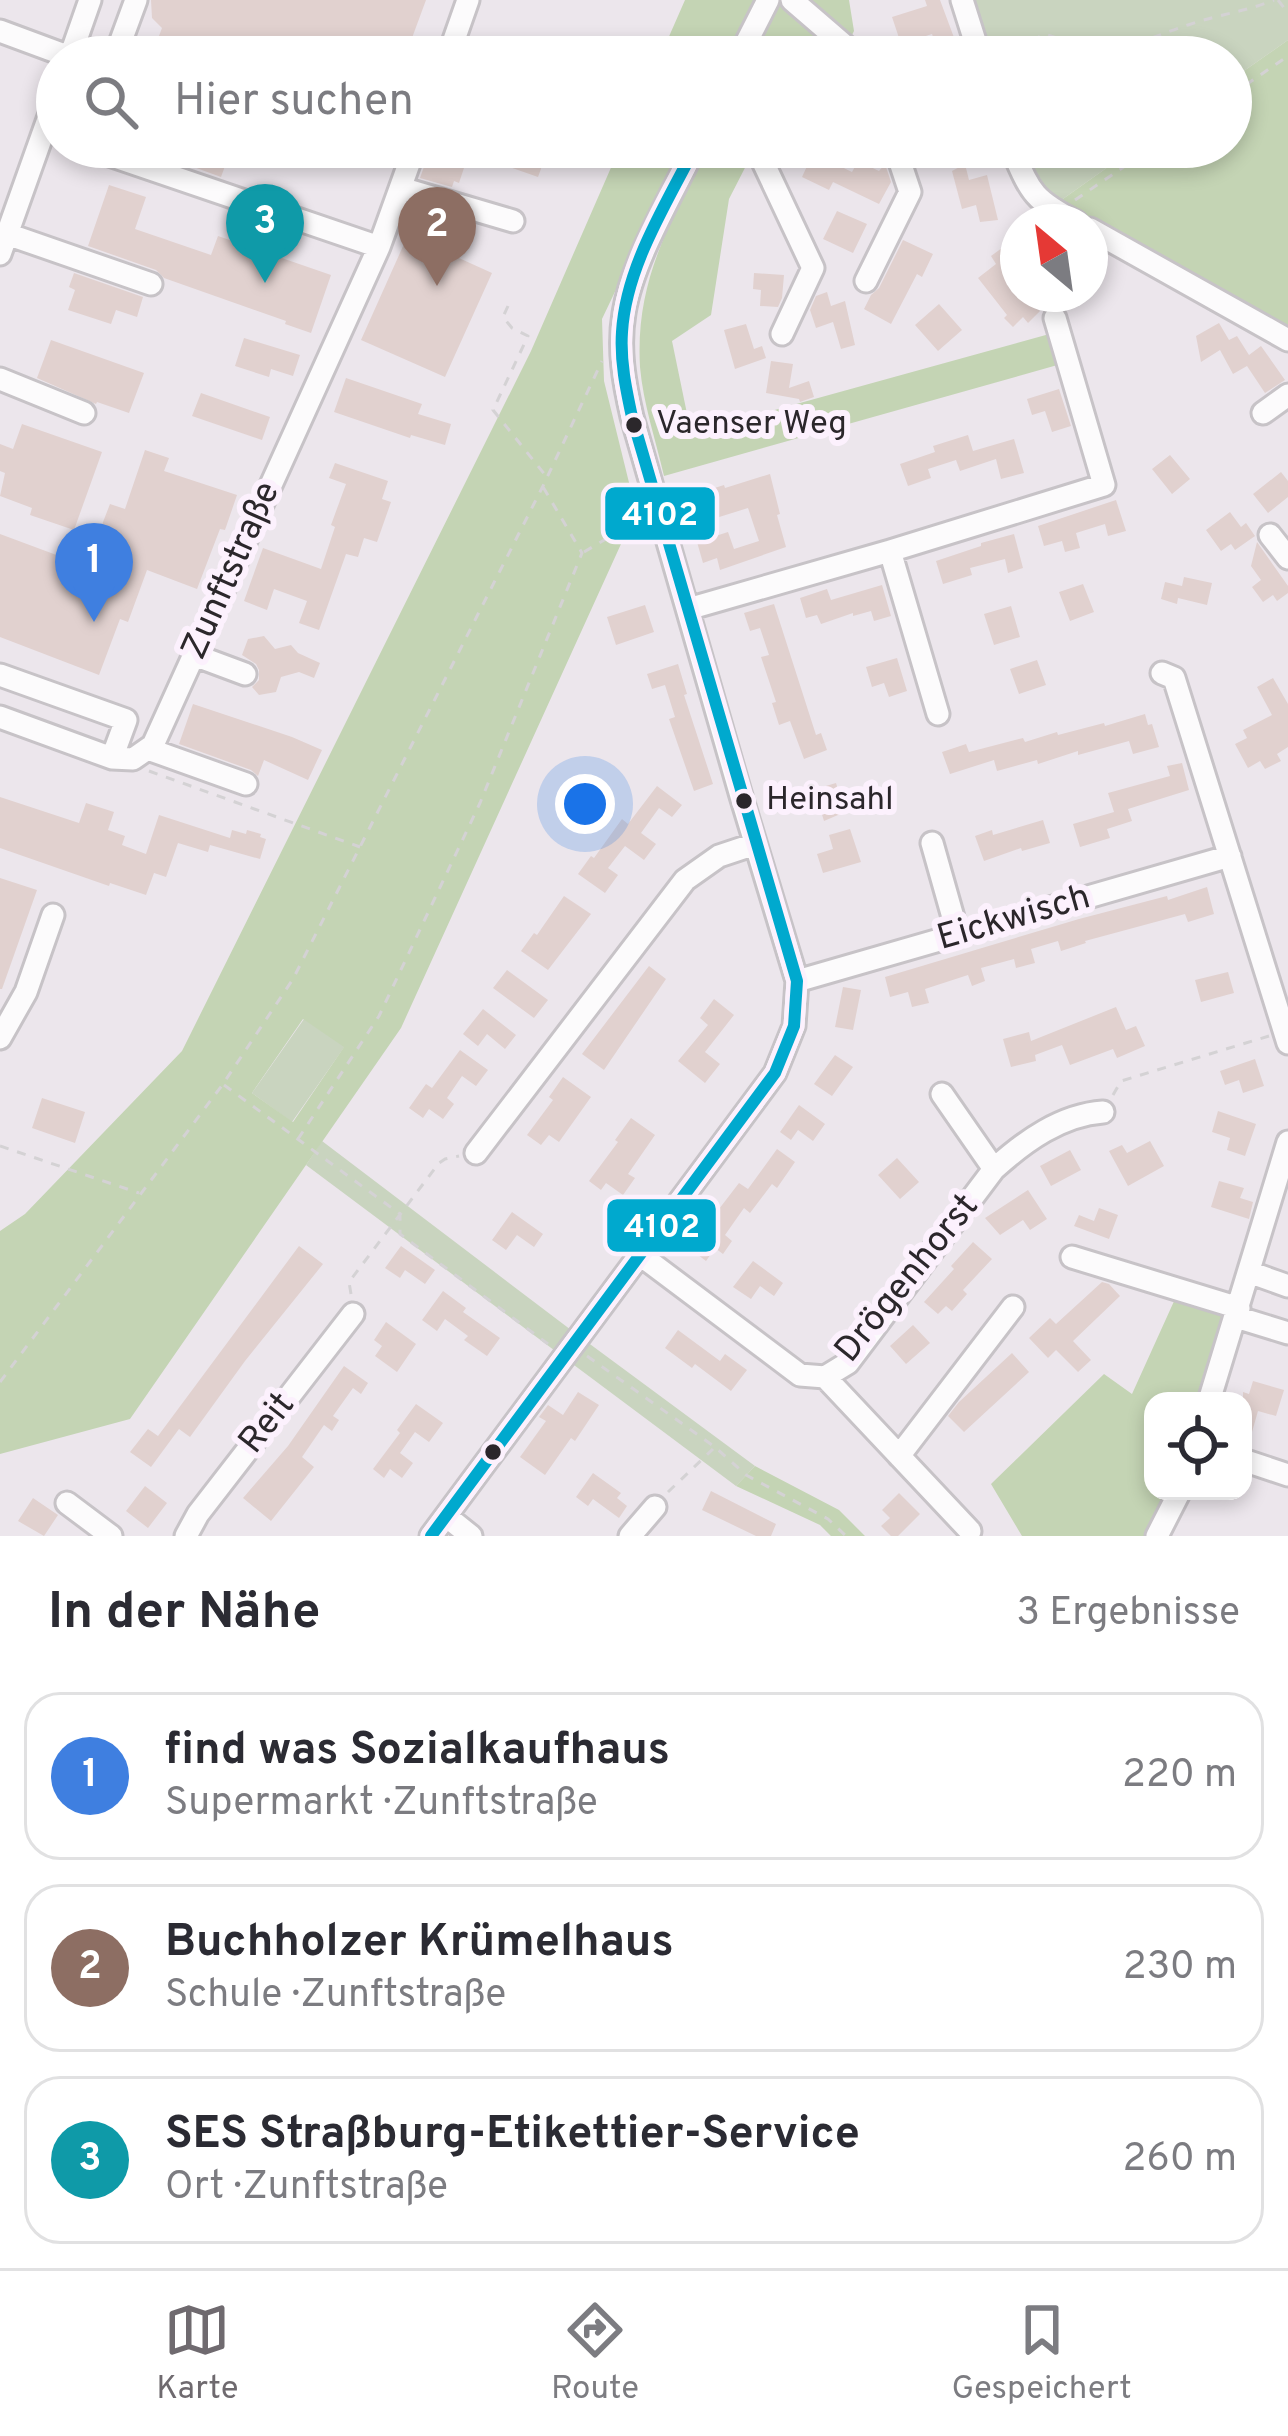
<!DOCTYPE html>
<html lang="de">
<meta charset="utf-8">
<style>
body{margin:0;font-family:Overpass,sans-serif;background:#f2f2f3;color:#2b2b33}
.controls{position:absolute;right:36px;bottom:36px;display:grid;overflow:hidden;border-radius:24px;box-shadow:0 6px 18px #0003}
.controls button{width:108px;height:108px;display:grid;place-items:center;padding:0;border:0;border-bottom:3px solid #e1e1e2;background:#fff;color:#2b2b33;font:60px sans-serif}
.compass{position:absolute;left:1000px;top:204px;width:108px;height:108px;border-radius:50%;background:#fff;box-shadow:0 6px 18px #0003;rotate:331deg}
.you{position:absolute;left:585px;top:804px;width:42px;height:42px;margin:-30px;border:9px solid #fff;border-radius:50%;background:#1a73e8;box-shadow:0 0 0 18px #1a73e833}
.badge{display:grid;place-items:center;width:78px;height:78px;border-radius:50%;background:#6f6a6f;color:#fff;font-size:39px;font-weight:700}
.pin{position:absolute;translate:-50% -99px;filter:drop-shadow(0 3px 6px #0008)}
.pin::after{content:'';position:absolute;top:63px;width:42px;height:36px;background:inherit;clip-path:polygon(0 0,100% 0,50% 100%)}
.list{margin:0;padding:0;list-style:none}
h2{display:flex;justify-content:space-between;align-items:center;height:156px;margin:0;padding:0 48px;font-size:51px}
h2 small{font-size:39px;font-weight:400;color:#7c7c81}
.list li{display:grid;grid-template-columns:78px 1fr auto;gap:36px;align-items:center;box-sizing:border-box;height:168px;margin:0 24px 24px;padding:0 24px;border:3px solid #e1e1e2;border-radius:36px}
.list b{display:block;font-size:45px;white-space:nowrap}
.list p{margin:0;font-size:39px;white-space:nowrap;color:#7c7c81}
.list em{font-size:39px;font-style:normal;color:#7c7c81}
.icon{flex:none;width:66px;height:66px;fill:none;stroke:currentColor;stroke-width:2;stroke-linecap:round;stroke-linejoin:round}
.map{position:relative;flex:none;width:1288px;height:1536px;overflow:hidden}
.search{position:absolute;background:#fff;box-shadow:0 6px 18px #0003;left:36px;right:36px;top:36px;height:132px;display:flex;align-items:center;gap:30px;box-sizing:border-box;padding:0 42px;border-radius:66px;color:#7c7c81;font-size:45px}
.sheet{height:732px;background:#fff}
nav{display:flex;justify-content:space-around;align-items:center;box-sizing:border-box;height:168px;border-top:3px solid #e1e1e2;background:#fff;font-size:33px;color:#7c7c81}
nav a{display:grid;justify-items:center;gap:6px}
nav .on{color:#6f6a6f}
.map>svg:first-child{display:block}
.green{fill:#c9d4bf}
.forest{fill:#c4d4b4;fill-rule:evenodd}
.building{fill:#e1d1cf}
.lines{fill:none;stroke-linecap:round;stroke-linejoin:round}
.minor-casing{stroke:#c7c3c7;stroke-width:27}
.path{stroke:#d4d2d4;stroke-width:3;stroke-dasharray:9 9;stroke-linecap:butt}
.minor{stroke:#fcfbfc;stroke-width:21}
.bus-1-casing{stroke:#fcf1fd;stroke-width:21}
.bus-1{stroke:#00a9ce;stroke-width:12}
.bus-dot{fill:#2b272b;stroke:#fcf1fd;stroke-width:4.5}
.labels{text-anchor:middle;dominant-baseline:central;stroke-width:12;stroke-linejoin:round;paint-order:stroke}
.bus-label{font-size:33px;fill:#2b272b;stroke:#fcf1fd;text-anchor:start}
.street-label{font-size:36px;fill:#2b272b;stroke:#fcf1fd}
.line-badge{stroke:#fcf1fd;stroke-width:4.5}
.badge-label{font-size:33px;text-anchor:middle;font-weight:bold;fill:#fff}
</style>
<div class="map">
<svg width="1288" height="1536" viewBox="0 0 1288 1536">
<rect width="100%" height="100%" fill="#ece6ec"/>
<!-- green -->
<path class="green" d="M970,0h318v40l-57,40v-23h-242z
M1022,147h114l-76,54 -12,-9z
M304,1019l41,27 -53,76 -40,-29z
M322,1141l257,195 176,130 -19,20 -430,-321z"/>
<!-- forest -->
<path class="forest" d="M685,0h69l-27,57h-67z
M780,0h69l5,31 -13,26h-89z
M1288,40v288l-228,-127 76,-54h95v-67z
M620,147h64l-82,172 2,62 32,130 -235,517 -271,391 -130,35v-223l25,-17 157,-163 349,-700zM303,1019l41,28 -51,75 -41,-29z
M708,147h88l-11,21 -34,-12 -22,43 -18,116 -39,26 19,92 362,-100 8,31 -397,112c-8,-35 -21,-73 -24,-109 -5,-88 31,-145 68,-220z
M1180,1288l59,20 -30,93h-56v90h27l-23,45h-135l-31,-52 113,-110 28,20z
M755,1466l84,44 26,26h-34l-11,-11 -84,-39z"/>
<!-- building -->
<path class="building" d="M151,0h275l-21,57h-254l11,-29 -10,-10z
M925,0h15l19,51 -19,6 -8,-23 -31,10 -9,-27 35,-11z
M139,147h93l-11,30z
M431,147l24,8 2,-8h92l-11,30 -69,-24 -10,30 -5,-2 -2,6 -32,-9z
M813,153l39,19 6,-11 21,10 6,-7 6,18 -12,22 -46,-22 -4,8 -27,-13z
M965,164l4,16 18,-5 11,45 -18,2 -4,-17 -14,4 -10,-38z
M109,185l37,12 -11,32 76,26 7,-19 113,39 -20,58 -26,-9 1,-3 -122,-43 -8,-8 -68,-24z
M837,211l30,13 -14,29 -30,-14z
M408,235l84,38 -47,104 -84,-37z
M903,240l30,14 -11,23 -5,-3 -26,50 -27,-15 7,-14 8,-7z
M1006,245l12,15 -10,10 8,10 -4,3 6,6v5h5l17,17 -12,12 -5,-6 -10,10 -9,-9 3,-3 -29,-37 18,-14 -5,-8z
M74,273l69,24 -6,20 -21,-7 -5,14 -43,-14 7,-20 -6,-3z
M754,273l30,2 -2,23 -4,9 -18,-1 1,-16 -8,-1z
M827,292l4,14 14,-5 10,44 -14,4 -8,-27 -17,6 -6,-18 6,-14z
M939,304l23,26 -24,21 -23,-26z
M1219,323l10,17 8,-4 12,19 12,-9 24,34 -20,13 -18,-27 -14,8 -13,-24 -19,12 -5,-26z
M746,324l8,25 8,-3 4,12 -31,11 -11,-39z
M244,338l56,17 -7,21 -22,-7 -2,8 -34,-11z
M51,340l93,33 -15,40 -32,-11 -1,2 -59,-26z
M771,361l22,3 -4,24 20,-7 5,16 -14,5 -1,-3 -33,-6z
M346,378l76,26 -4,10 33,10 -6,21 -34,-10 -1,3 -76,-26z
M1059,389l12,37 -19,6 -7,-21 -13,4 -5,-16z
M201,393l69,24 -8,23 -70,-24z
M22,424l80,28 -28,78 -44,-15 2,-7 -32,-12 5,-23 -5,-2v-27l13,5z
M968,435l5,16 41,-12 10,34 -23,6 -5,-20 -36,12 -4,-11 -28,9 3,9 -23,8 -8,-22 35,-12 -2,-6z
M145,450l24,8 -5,13 73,24 -12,35 -5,-1 -23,60 -50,-19 -19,52 -8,-3 -21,56 -99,-38v-103l86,32 24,-62 15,5z
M1170,455l20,24 -18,15 -20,-25z
M335,463l53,18 -6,18 9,3 -14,40 -13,-4 -6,19 -12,-3 -27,76 -20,-7 8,-22 -33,-12 -7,21 -23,-9 19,-53 58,21 14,-42 -4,-2 15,-41 -17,-6z
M1281,472l7,9v16l-20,16 -15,-19z
M770,474l10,40 -3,1 9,32 -66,23 -3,-12 -14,5 -6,-21 31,-10 6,17 25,-8 -11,-33 -32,10 -4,-12 -8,3 -5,-16 25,-8 1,3z
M1116,500l10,31 -18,5 -3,-12 -29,9 4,15 -15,4 -3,-11 -18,5 -6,-20z
M1230,512l11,15 5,-4 9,13 -20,14 -4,-6 -10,7 -15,-21z
M1014,534l9,34 -15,5 -3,-14 -35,9 2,7 -29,9 -7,-23 45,-15v-3z
M1257,542l31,44v7l-11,8 -4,-6 -10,7 -11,-15 9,-7 -10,-14z
M1184,577l28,6 -5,22 -29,-7 -1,6 -16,-5 4,-17 17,4z
M1083,584l11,28 -24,9 -11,-29z
M882,585l9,31 -17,5 -3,-10 -18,5v-3l-32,11 -4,-9 -11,3 -6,-20 27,-9 4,11z
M774,604l42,131 5,-2 6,17 -23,9 -14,-38 -11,4 -7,-22 4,-1 -15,-45 8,-2 -9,-27 -10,3 -6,-18z
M645,605l9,27 -38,13 -9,-28z
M1011,606l9,31 -26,8 -10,-31z
M264,636l11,13 16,-4 7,8 22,10 -6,15 -15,-6 -18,5 -5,15 -17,3 -7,-8 7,-7v-10l-3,-6 -14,-9 6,-16z
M897,658l10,33 -18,6 -5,-14 -12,4 -6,-20z
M1037,660l9,25 -27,9 -9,-25z
M678,664l9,30 -3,1 29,89 -19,7 -25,-72 6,-2 -10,-32 -13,4 -5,-15z
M1273,678l15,26v43l-11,7 4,7 -16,8 -5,-8 -12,7 -13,-24 12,-6 -4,-8 29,-15 -15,-28z
M193,704l99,33 30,13 -14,30 -44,-20 -6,16 -7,-6 -72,-26z
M1145,714l3,11 4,-1 7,23 -26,7 -4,-13 -51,14v-4l-40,13 -1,-4 -40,11 -3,-11 -44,14 -8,-22 24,-8 3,8 54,-14 2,4 32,-10 1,3 46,-12 1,3z
M1182,763l7,27 -61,19 4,12 -25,8 3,9 -30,9 -7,-23 41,-12 -6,-19 62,-17 -3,-10z
M836,783l9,29 -21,9 -4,-13 -13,3 -5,-18z
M657,786l25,19 -10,12 -13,-9 -18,25 15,11 -12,16 -19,-14 -17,22 10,7 -13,18 -27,-19 13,-18 3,2 28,-39 6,5z
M0,797l79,26 7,-20 28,9 -6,18 17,6 -3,9 24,9 13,-39 71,23 2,-8 14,4 1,-4 14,4 -1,3 6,2 -6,20 -50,-14 -2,7 -30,-9 -12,34 -12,-4 -8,22 -36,-12 -1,3 -109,-38z
M1043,820l7,23 -28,8 -1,-3 -37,13 -9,-25 17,-6 1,5z
M850,829l11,33 -38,11 -6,-19 16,-5 -4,-14z
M0,878l37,12 -35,99h-2z
M1207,887l7,27 -26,8 -3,-8 -100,27 1,2 -25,8 -3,-10 -27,8 4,14 -19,5 -2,-9 -33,9 4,13 -13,5 -4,-11 -43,14 4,14 -17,4 -4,-15 -18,5 -5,-20 194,-58 88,-23 1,4z
M564,896l27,18 -43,56 -27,-19 13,-18 3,2z
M649,966l17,13 -62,91 -22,-16z
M507,970l41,30 -14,18 -41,-30z
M1228,972l6,21 -33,9 -6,-22z
M843,987l18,3 -8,40 -18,-3z
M714,999l20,16 -29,37 15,12 -15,19 -27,-22 30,-36 -8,-7z
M1116,1007l10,23 10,-4 9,20 -28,12 -4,-9 -43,16 -8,-20 -27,10 1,6 -25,6 -8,-28 26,-7 2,9z
M483,1009l33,26 -11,14 -18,-15 -9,12 -15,-12z
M460,1050l28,20 -12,16 -14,-10 -15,22 7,6 -11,15 -14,-10 -6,9 -14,-10 17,-24 6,4z
M835,1055l18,12 -21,29 -18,-12z
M1255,1059l9,27 -21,7 -4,-13 -14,5 -5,-14z
M563,1077l28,20 -32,45 -10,-7 -8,10 -14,-10 26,-35 -4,-3z
M42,1098l43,14 -10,31 -43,-15z
M799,1105l26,19 -12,17 -15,-11 -7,10 -11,-8z
M1218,1111l38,13 -11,32 -18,-6 3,-12 -18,-6z
M631,1118l24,17 -27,39 7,4 -12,17 -17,-12 -5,7 -12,-9 29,-39 -3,-2z
M1150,1141l14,25 -36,20 -19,-35 13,-6 5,8z
M777,1149l18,13 -18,26 -5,-4 -22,29 -6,-5 -19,27 7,6 -9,13 -8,-6 -9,13 -17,-13 50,-65 9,6z
M1070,1150l11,20 -30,16 -11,-20z
M897,1158l22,24 -19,17 -22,-24z
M1219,1181l25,7 -4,10 13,4 -4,17 -38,-12z
M1028,1190l19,29 -17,11 -7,-10 -23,15 -15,-17z
M1099,1208l19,7 -9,24 -35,-13 5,-11 15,6z
M512,1212l31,22 -9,13 -17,-12 -11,15 -14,-10z
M973,1242l19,17 -29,31 4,4 -15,17 -6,-5 -8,8 -14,-12 30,-33 -3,-3z
M299,1246l24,18 -78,97 -55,76 -11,-8 -28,38 -21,-15 18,-23 10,7z
M401,1246l34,24 -10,14 -20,-14 -5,8 -15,-10z
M753,1261l30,22 -9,13 -14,-10 -9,13 -18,-12z
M1102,1282l7,2 11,12 -47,45 18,19 -13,12 -22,-22 -8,8 -19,-20 21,-20 6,6z
M443,1291l23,17 -3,4 37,26 -13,18 -23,-16 4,-4 -23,-17 -8,12 -15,-11z
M386,1322l30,22 -19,28 -22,-16 7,-10 -8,-6z
M913,1325l17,18 -24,21 -16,-18z
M678,1330l42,31 5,-7 22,16 -16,21 -36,-27 -3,4 -27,-20z
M1012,1353l17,19 -65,60 -16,-16 11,-14z
M344,1366l24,17 -7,11 -8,-6 -20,28 6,4 -7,11 -8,-6 -22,32 12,10 -43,54 -28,-23 45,-52z
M1253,1381l31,9 -8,26 -18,-5 -10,35 -5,-1v-53l6,2z
M578,1392l21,13 -24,36 -4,-3 -26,37 -25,-18 26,-36 -7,-4 9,-12 15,10z
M416,1404l27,19 -14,19 -14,-10 -15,21 13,10 -11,15 -12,-9 -6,9 -11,-9 27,-36 -3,-3z
M593,1473l28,20 -4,5 10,8 -8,12 -26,-19 -5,7 -12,-9z
M145,1486l22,17 -19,25 -22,-17z
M711,1491l65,33 -5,12h-15l-54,-26z
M899,1493l21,21 -22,22h-7l-10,-10 9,-8 -8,-8z
M33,1498l25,17 -14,21 -26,-15z"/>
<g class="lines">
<!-- minor casing -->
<g class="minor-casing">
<path id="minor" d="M792,0l66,57
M962,0l18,57
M0,31l70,26
M70,57l20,-57
M115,57l21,-57
M448,57l20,-57
M739,57l29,-57
M756,147l57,121 -31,66
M1011,147c20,46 21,52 65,75
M401,188l112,33
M1090,229l198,111
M7,234l144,50
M379,247l36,-100
M0,254l57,-160
M866,281l44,-89 -15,-45
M0,379l84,34
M1263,413l25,-18
M1270,535l18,23
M890,551l48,163
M688,609l202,-58 214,-66 -49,-167
M194,655l51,19
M1162,673l12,5 114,365
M0,675l126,45 -14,38
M0,717l112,41 21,1 20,-14 226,-498 -293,-100
M148,749l98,35
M932,843l26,92
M797,981l433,-125
M0,1038l26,-46 27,-77
M942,1094l52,75
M476,1153l209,-273 34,-24 36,-12
M639,1254l161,121 25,2 23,-14 146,-194c31,-28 67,-54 109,-57
M1072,1257l167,51
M1249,1272l39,14
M1236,1317l52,16
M825,1377l145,154
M1209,1401l79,-259
M899,1456l114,-149
M1243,1460l45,15
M67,1503l44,33
M446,1516l25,20
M186,1536l12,-22 155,-200
M431,1536l344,-463 19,-47 3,-45 -56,-185 -109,-379c-8,-35 -14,-68 -8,-104 8,-52 48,-118 71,-166
M630,1536l25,-29
M1157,1536l23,-45"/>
</g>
<!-- path -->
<path class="path" d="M1278,0l10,13
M1000,56l25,-9 18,-13c22,5 41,17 65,15 28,-2 56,-17 83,-25 29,-10 54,-12 83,-24
M1231,95l57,-39
M1075,200l78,-53
M508,306l-5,11 9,11 16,8 -35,74 53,66
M584,552l59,-35
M149,771l211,76
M224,1085l176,129v20l148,110
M1113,1095l8,-14 148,-45
M298,1139l81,-123 101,-213 102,-250 -39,-66
M0,1146l139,47
M351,1294l-2,-12 90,-119 6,-4 14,-3
M587,1356l128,91 31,28 82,44 18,17
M0,1382l223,-298 70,-105 250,-493 59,-125
M668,1492l45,-43"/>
<!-- minor -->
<use href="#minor" class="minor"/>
<!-- bus-1 casing -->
<g class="bus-1-casing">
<path id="bus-1" d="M431,1536l344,-463 19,-47 3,-45 -165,-564c-6,-28 -12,-56 -10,-85 4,-66 44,-127 73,-185"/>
</g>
<!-- bus-1 -->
<use href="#bus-1" class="bus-1"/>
</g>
<!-- markers -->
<g class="bus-dot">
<circle cx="634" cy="425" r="10"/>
<circle cx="744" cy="801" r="10"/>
<circle cx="493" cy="1452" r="10"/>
</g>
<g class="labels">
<!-- bus labels -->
<g class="bus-label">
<text x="656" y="425">Vaenser Weg</text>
<text x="766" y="801">Heinsahl</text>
</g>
<!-- street labels -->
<g class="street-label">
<text transform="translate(232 571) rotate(-66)">Zunftstraße</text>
<text transform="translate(1014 919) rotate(-16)">Eickwisch</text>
<text transform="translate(908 1279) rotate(-51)">Drögenhorst</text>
<text transform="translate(268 1424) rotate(-52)">Reit</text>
</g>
</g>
<g class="line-badge">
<rect x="603" y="485" width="114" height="57" rx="12" fill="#00a9ce"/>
<rect x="605" y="1197" width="113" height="57" rx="12" fill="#00a9ce"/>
</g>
<g class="badge-label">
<text x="660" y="525">4102</text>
<text x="662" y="1237">4102</text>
</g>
</svg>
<div class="controls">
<button><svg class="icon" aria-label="locate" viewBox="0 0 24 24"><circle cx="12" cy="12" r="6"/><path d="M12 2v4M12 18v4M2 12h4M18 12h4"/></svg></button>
</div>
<svg class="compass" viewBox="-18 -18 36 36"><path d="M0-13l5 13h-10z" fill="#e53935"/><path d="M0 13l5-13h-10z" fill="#7c7c81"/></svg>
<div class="you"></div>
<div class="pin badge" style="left:94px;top:622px;background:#3f7fe0">1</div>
<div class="pin badge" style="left:437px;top:286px;background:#8d6e63">2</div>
<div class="pin badge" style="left:265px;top:283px;background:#0f9aa8">3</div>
<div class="search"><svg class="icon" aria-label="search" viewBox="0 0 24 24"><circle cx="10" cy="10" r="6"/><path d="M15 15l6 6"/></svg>Hier suchen</div>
</div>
<section class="sheet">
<h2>In der Nähe<small>3 Ergebnisse</small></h2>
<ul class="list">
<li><span class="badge" style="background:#3f7fe0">1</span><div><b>find was Sozialkaufhaus</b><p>Supermarkt · Zunftstraße</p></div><em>220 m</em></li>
<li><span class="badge" style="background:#8d6e63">2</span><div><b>Buchholzer Krümelhaus</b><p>Schule · Zunftstraße</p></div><em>230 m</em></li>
<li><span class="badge" style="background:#0f9aa8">3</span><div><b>SES Straßburg-Etikettier-Service</b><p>Ort · Zunftstraße</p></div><em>260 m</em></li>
</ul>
</section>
<nav>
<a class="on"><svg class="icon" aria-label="map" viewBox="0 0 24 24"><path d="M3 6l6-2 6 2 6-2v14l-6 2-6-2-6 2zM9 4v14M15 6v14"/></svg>Karte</a>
<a><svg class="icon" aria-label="directions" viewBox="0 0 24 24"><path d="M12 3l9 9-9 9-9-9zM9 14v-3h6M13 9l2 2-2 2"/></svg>Route</a>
<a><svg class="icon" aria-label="saved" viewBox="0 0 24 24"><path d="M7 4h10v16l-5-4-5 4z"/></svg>Gespeichert</a>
</nav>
